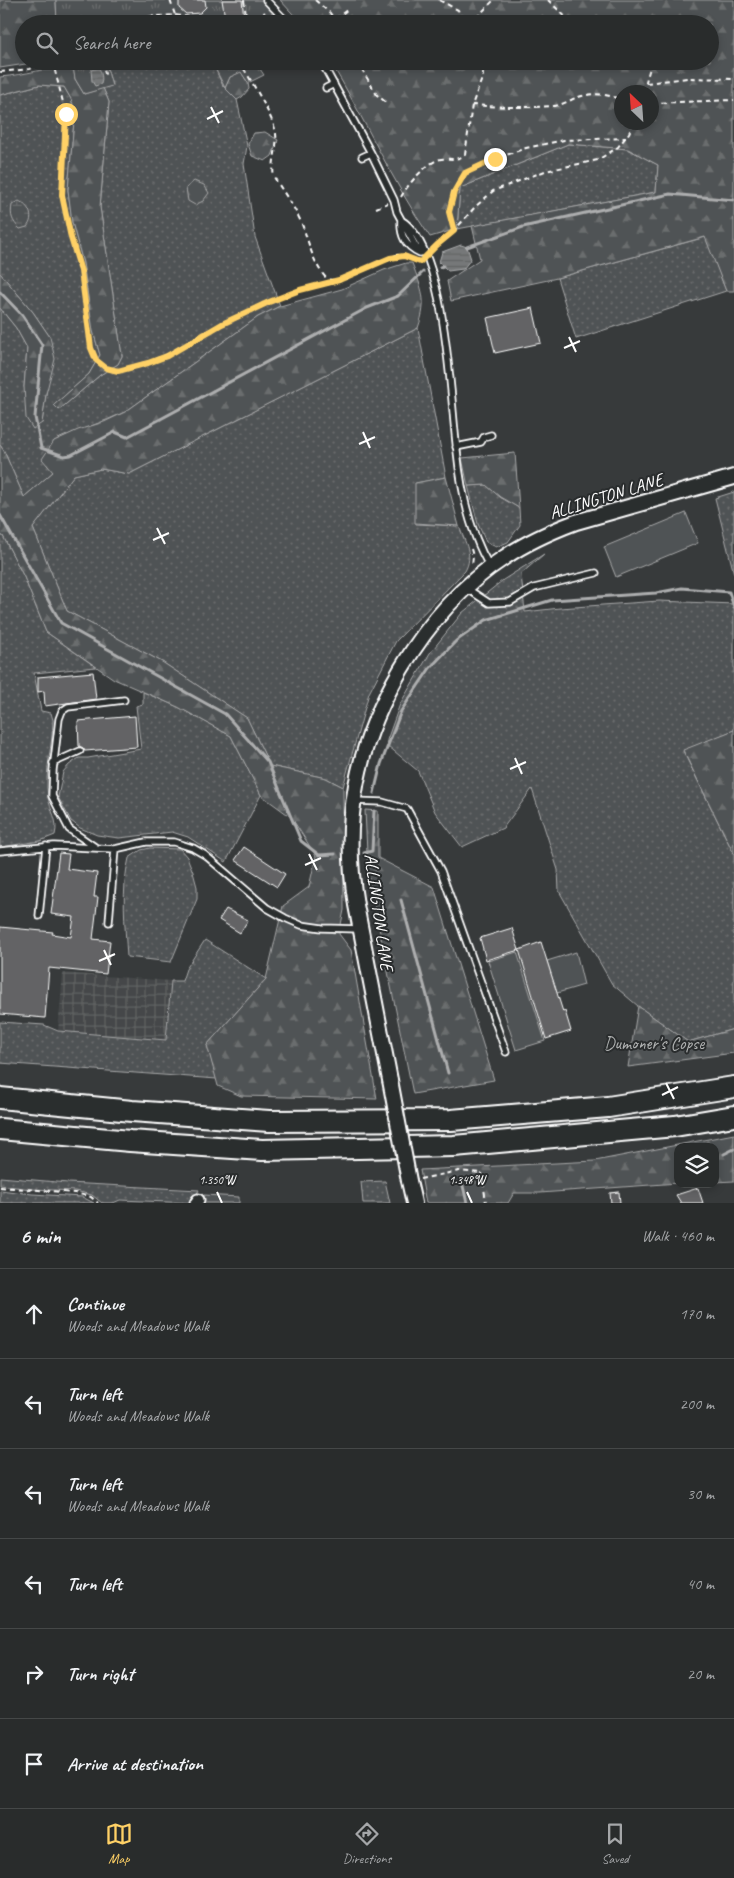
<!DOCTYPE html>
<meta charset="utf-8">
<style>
body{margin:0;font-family:Caveat,sans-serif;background:#313434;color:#f1f3f6}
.controls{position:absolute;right:15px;bottom:15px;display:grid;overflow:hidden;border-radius:10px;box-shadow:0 2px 8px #0003}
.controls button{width:45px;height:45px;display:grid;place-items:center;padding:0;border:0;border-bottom:1px solid #454848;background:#292c2c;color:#f1f3f6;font:25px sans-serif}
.compass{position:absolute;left:614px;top:85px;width:45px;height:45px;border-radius:50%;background:#292c2c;box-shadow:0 2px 8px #0003;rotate:335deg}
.stop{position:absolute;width:15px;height:15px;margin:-11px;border:4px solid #ffd166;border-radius:50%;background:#fff}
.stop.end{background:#ffd166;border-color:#fff;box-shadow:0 1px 5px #0008}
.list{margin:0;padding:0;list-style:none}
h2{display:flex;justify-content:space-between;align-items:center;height:65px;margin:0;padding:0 20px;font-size:21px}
h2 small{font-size:16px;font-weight:400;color:#a5a7a9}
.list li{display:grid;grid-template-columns:32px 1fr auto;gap:15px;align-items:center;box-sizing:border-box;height:90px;padding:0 20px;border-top:1px solid #454848}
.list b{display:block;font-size:19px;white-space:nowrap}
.list p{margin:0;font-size:16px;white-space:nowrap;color:#a5a7a9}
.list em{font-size:16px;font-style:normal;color:#a5a7a9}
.icon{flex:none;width:28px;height:28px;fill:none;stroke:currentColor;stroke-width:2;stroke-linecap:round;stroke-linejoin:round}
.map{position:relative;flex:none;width:734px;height:1203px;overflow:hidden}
.search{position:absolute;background:#292c2c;box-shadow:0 2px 8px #0003;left:15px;right:15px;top:15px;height:55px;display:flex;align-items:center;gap:12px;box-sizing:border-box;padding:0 18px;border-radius:28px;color:#a5a7a9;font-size:19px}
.sheet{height:605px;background:#292c2c}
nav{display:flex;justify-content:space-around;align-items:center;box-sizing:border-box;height:70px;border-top:1px solid #454848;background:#292c2c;font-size:14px;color:#a5a7a9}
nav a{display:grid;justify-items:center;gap:2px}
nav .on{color:#ffd166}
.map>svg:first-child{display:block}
.industrial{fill:url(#industrial-grid)}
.grass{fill:url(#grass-dots);stroke:#a8a9aa}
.forest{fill:url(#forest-firs);stroke:#a8a9aa;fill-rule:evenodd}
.wetland{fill:url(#wetland-marsh);stroke:#a8a9aa}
.park{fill:url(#park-tufts);stroke:#a8a9aa}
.pitch{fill:#505354;stroke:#a8a9aa}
.water{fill:url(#water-rules);stroke:#adaeaf}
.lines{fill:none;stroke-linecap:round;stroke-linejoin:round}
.stream{stroke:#adaeaf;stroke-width:3}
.building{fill:#636465;stroke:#fff}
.service-casing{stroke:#fff;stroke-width:9}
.minor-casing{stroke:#fff;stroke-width:15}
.tertiary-casing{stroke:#fff;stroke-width:18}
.motorway-casing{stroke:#fff;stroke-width:24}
.path{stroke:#fff;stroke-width:2;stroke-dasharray:5 4;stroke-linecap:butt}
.service{stroke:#2a2d2e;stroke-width:5.5}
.minor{stroke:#2a2d2e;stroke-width:11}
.tertiary{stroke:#2a2d2e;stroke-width:14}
.motorway{stroke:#2a2d2e;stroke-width:20}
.tertiary-bridge-casing{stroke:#fff;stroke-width:18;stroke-linecap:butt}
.tertiary-bridge{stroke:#2a2d2e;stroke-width:14}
.route{stroke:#ffd166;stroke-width:6}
.ticks{fill:none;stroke:#fff;stroke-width:2}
.labels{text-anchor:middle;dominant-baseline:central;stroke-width:4;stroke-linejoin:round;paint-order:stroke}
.street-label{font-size:18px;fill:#fff;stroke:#2a2d2e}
.park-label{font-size:18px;fill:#b0b2b2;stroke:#2a2d2e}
.ticks-label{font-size:12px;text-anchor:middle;fill:#fff;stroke:#2a2d2e;stroke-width:4;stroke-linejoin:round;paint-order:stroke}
</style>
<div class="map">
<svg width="734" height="1203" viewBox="0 0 734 1203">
<defs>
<pattern id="industrial-grid" width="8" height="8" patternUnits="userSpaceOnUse" patternTransform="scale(1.25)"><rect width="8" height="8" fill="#444748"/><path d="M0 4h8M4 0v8" fill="none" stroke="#606363"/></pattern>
<pattern id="grass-dots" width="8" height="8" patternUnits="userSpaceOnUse" patternTransform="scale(1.25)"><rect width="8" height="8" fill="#505354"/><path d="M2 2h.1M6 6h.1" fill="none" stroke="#6a6d6e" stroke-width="1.8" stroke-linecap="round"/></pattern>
<pattern id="forest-firs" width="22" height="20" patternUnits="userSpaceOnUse" patternTransform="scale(1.25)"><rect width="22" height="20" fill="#505354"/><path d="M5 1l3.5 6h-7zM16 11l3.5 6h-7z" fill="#6a6d6e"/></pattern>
<pattern id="wetland-marsh" width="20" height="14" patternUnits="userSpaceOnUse" patternTransform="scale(1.25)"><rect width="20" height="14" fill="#505354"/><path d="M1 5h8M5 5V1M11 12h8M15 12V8" fill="none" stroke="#6a6d6e"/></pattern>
<pattern id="park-tufts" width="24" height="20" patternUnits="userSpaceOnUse" patternTransform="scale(1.25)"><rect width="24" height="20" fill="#505354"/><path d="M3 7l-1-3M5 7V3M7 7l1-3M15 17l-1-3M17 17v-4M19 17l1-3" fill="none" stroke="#6a6d6e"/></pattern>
<pattern id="water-rules" width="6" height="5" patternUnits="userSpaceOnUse" patternTransform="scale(1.25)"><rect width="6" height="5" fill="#767879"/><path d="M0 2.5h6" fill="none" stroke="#616262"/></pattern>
</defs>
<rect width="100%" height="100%" fill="#373a3b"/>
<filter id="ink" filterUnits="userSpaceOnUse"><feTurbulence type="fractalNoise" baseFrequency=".02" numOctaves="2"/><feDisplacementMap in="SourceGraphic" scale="10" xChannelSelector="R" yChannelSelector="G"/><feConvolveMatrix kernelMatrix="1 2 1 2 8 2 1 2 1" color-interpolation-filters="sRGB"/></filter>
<g filter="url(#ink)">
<!-- industrial -->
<path class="industrial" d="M63,973l108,8 -5,59 -108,-9z"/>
<!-- grass -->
<path class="grass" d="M105,61h81l3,4 25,1 9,20 14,14 10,46 -3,18 11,73 25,69 -22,11 -133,95c-23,11 -48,18 -71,29l-1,31 -29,25 -20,-46 -4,-6v-137l16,20 11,20 -3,39 18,36 4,-29 4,-57 -17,-25 -33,-39v-178l39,-10 25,2 7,12 4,11 -7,80 4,32 11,41 10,68 7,24 -11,19 -35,31 5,5 41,-35 18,-11 4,-8 -22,-149 9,-105 -6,-14 9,-3z
M568,144l60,5 30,16 -2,27 -199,37 3,-41z
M706,237l20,54 -150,48 -19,-61z
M418,328l28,149 -30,6v41l43,2c6,17 15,29 6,45l-69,70 -27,52 -26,94 -17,-9 -56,-12 -23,-48 -85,-56 -95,-51 -34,-83 41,-53 27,-6 28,5z
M486,485l14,12 19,11 1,17 -12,17 -12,5 -10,-5 -8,-18 -10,-38z
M734,492v82l-19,-76z
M0,535l3,1 21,41 22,55 50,35 -62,6 7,38 10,2 2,7c0,25 -9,52 -5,77 2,14 11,23 7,38l-15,6 -40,6z
M544,554l-23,20 4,38 35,-4 99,-7 75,3v126l-51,21 51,103v175l-46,13 -50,-36 -26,-22 -53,-93 -1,-21 -26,-81 -29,39 -41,19 -27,-35 -17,-41 -30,-25 -1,-6 13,-36 30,-51 32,-40 41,-33z
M143,692l35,15 53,29 30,59 -35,67 -38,-25 -16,-5 -53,6 -22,-3 -17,-7 -9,-7 -13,-24 5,-25 6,-7 10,-7h9l53,-9 -5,-43 7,-2z
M150,848l30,1 7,8 6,15 4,15v12l-26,63 -44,-5c-2,-33 -6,-67 2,-99l12,-8z
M205,940l61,39 -59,66 10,34 -217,-16v-41l44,3 14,6 108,9 5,-59h11l4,-12z
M0,1177l68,6 131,7 -7,13 -72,-3 -7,3h-11l-10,-8 -17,-4 -44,-2 -31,-4z
M385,1181l5,22h-27l-2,-21z
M0,1190l32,4 50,3 12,6h-94z"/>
<!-- forest -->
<path class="forest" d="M0,0h56l1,24h-33v37h21l-45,7z
M280,0h454v291h-8l-21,-54 -148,41 -106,23 -4,-20 33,-22 -8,-33 184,-34 2,-27 -30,-16 -60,-5 -108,44 -3,41 -27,8c-38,-55 -65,-118 -100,-176h380v-37h-408zM622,92h30v30h-30z
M73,66l2,13 9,15 19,-6 6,14 -9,105 22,149 -4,8 -18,11 -41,35 -5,-5 35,-31 11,-19 -7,-24 -10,-68 -11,-41 -4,-32 7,-80 -4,-11 -7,-12 -25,-2 -39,10v-18c25,-2 48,-10 73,-11z
M241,72l7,11 1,6 -7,8 -5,3 -12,-12 5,-11z
M265,132l13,8 -6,16 -7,5 -13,-5 -4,-12 6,-11z
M194,181l10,4 5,8 -6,8 -8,4 -7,-4 -2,-13z
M406,263h6c10,27 16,37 6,65l-289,146 -28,-5 -27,6 -41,53 34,83 95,51 85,56 23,48 56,12 17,9 1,123 -5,24 12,16 26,149 -136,-3 -23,-10 -11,-41 59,-66 17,-73 26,-19 7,-31 -25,-39 -30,-22 -30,-59 -53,-29 -64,-28 -68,-47 -22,-55 -21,-41 -3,-1v-90l4,6 20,46 29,-25 -11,-13 12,-18 24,-11 26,-8 21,-10 133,-95 22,-11 62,-17 42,-19z
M0,273l33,39 17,25 5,22 -9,35 -4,29 -9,6 -7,-11 -2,-31 3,-39 -11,-20 -16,-20z
M515,453l4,55 -19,-11 -14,-12 -18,1 -6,-28z
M446,477l13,49 -44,-3v-40z
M734,730v124l-51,-104z
M365,810l13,1v47l56,29 60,193 -81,14 -45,-220z
M638,1006l50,36 46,-13v24l-106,14z
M734,1134v47l-19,1v-35h-37v36l-138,10h-26l-6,10h-82l-6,-33 175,-9z"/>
<!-- wetland -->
<path class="wetland" d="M19,201c10,5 16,16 8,26l-7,2c-8,-8 -10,-13 -8,-24z"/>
<!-- park -->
<path class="park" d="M56,0h206l2,4 19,20h-226z
M59,61h46l7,25 -28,8 -9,-15 -2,-13h-13z
M186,61h90l-16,8 4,6 -16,8 -7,-11 -11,5 -5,11 -11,-22 -25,-1z
M204,1195l35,2v6h-39z"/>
<!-- pitch -->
<path class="pitch" d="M686,513l12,30 -82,34 -12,-30z
M517,952l28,89 -29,9 -28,-89z
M576,952l8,33 -27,8 -10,-32z"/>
<!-- water -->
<path class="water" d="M99,68c2,4 4,10 2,16l-6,2 -3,-5 -1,-11z
M461,245l6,2 4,12 -8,10 -15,2 -9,-9 3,-10z"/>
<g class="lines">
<!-- stream -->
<path class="stream" d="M467,247l56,-20 147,-33 64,6
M440,267l3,-1
M0,292l22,23 20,30 -7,72 6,31 23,8 7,-1 44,-23 12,5 240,-129 31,-12 25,-24
M0,515l61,108 164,91 43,48 33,79 18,14 16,-1
M374,793l7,-29 20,-53 29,-43 26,-27 30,-21 66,-20 104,-7 26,-5 47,4 5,15
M364,853l8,-2 2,-40
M401,900l47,173
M724,1154l10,-5
M463,1186l4,17"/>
</g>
<!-- building -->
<path class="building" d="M179,0h26l1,7 -6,6 -14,1 -7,-6z
M222,0h20l2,18 -8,2 1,4h-11z
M533,308l8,35 -46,10 -8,-35z
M93,672l3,27 -51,7 -1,-15 -6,1v-15z
M135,716l2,31 -52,4 -2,-3 -4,-2 -1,-25z
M244,847l41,27 -8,13 -42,-27z
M59,853l10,1 -2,15 30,4 -3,24h4l-5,42 17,2 -4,33 -57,-6 -4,50 -45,-4v-87l53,5 -1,2 19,3 3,-20 -23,-3z
M226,909l22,11 -8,13 -21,-13z
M512,928l7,22 -33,10 -6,-22z
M541,942l22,70 2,-1 6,20 -25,8 -27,-89z
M698,1188l5,15h-22l-5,-8z
M619,1192l1,11h-9l-1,-10z"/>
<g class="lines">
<!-- service casing -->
<g class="service-casing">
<path id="service" d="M266,0l23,24
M321,61l50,92 23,47 3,12 19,35 7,6
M326,88l8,-4
M362,157l9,-4
M401,220c46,27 49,180 56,231 4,39 13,83 33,116
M401,220c-1,16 4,26 19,33
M456,447l25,-5 3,-5 7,-2
M466,588l23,15 21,-1 24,-14 62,-15
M53,763l27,-12
M354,801l28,1 25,7 34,62 65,181
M95,847l-26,-18 -17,-33 1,-26 6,-51 3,-8 6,-4 56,-7
M0,851l54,-5 61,3 31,-7h28l19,6 12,7 62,53 18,10 16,7 21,3 38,1
M39,916l7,-70
M109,922l6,-73"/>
</g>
<!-- minor casing -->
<g class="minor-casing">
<path id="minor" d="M196,1203l2,-3"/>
</g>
<!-- tertiary casing -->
<g class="tertiary-casing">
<path id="tertiary" d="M390,1080l-34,-175c-5,-30 -7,-61 -4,-91 9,-97 71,-204 153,-257 22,-15 47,-26 71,-35l158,-45
M409,1181l5,22"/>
</g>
<!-- motorway casing -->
<g class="motorway-casing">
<path id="motorway" d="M0,1098l132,13 137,10 182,-1 157,-13 126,-20
M0,1129l130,12 132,9 192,-4 221,-20 59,-10"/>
</g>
<!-- path -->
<path class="path" d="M244,0l3,24
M315,0l15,13 7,11
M439,0l19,10 7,14
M548,0l25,24
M175,15l23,3 19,6
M335,19l12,-9
M133,24l10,-7 32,-2 -5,-15
M249,24l16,-12
M470,24l24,-24
M55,61v10l11,43 -1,36 -3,32 2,25 18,72 9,69 5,12 10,8 12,3 30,-8 19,-8 55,-31 47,-22 31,-12 39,-9 51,-23 7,-3 12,2
M102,61l4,17
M239,61c9,14 36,59 37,73 2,15 -5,29 -2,43 9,15 20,29 27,45 8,19 11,41 26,57l9,2
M357,61l20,34 11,9
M0,72l30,-3 23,-8
M646,83l41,-5 47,1
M643,92l8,-28 -3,-3
M652,103l82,-3
M472,105c27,2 55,3 82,1 7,-1 13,-4 19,-7 18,-7 31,-6 49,1
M401,197c6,-12 27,-36 40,-38 9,-1 16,2 24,-4l7,-50 11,-29v-15
M376,208l12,-5
M454,230l-5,-18 4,-20 12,-19 30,-14 31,-11 38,-8 62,-2
M432,249l20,-16 23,-26 18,-16 52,-20 53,-11 20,-13 11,-14 5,-11
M471,549l2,7 -1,10
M420,1179l39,-8 23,2 4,30
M0,1187l75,6 16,4 7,6"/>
<!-- service -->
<use href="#service" class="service"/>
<!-- minor -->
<use href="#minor" class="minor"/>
<!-- tertiary -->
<use href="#tertiary" class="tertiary"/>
<!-- motorway -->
<use href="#motorway" class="motorway"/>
<!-- tertiary-bridge casing -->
<g class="tertiary-bridge-casing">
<path id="tertiary-bridge" d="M390,1080l19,101"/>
</g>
<!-- tertiary-bridge -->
<use href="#tertiary-bridge" class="tertiary-bridge"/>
</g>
</g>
<g class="lines" filter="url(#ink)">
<!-- route -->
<path class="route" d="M66,114l-4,81 9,43 10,33 10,77 5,12 10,8 12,3 30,-8 19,-7 55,-32 47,-22 31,-12 39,-10 51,-22 14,-2 16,6 17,-17 17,-14 -5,-19 5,-20 11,-19 30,-14"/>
</g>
<!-- ticks -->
<path class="ticks" d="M211,107l8,16M207,119l16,-8M569,337l7,15M564,348l16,-7M363,432l7,16M359,444l16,-7M157,528l8,16M153,540l16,-7M515,758l7,16M510,769l16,-7M309,854l8,16M305,865l16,-7M104,950l7,15M99,961l16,-7M666,1083l8,16M662,1095l16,-8M217,1192l5,11M467,1192l5,11"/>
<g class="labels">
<!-- street labels -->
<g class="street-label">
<text transform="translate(606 496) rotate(-17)">ALLINGTON LANE</text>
<text transform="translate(379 912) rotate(82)">ALLINGTON LANE</text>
</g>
<!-- park labels -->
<g class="park-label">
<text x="654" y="1043">Dumoner's Copse</text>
</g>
</g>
<g class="ticks-label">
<text x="217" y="1184">1.350°W</text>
<text x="467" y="1184">1.348°W</text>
</g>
</svg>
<div class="controls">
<button><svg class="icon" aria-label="layers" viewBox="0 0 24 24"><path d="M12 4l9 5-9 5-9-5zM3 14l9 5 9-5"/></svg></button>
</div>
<svg class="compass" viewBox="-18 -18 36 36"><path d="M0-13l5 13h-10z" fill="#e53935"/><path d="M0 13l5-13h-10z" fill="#a5a7a9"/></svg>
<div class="stop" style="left:66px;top:114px"></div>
<div class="stop end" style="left:495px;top:159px"></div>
<div class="search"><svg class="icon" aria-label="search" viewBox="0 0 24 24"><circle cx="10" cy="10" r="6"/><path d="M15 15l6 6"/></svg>Search here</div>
</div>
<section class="sheet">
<h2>6 min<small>Walk · 460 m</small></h2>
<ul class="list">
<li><svg class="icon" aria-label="ahead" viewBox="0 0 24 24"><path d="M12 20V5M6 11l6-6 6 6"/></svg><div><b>Continue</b><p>Woods and Meadows Walk</p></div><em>170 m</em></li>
<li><svg class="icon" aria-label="left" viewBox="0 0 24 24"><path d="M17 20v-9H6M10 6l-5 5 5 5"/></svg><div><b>Turn left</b><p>Woods and Meadows Walk</p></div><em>200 m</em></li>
<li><svg class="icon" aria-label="left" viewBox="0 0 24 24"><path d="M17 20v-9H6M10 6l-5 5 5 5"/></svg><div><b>Turn left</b><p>Woods and Meadows Walk</p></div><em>30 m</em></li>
<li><svg class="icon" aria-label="left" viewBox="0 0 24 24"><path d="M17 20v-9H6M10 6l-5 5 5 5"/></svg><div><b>Turn left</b></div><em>40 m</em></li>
<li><svg class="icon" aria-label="right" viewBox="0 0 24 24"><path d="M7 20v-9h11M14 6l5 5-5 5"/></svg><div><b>Turn right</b></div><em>20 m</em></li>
<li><svg class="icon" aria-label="arrive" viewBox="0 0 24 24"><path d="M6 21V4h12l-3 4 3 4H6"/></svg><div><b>Arrive at destination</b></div></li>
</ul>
</section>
<nav>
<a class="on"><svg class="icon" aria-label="map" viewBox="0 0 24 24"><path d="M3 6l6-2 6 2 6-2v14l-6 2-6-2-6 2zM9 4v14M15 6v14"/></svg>Map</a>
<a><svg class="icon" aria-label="directions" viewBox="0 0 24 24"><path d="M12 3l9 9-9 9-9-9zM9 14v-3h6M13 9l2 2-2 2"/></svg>Directions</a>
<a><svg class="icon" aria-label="saved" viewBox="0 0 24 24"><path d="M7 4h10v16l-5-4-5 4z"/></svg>Saved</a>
</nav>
